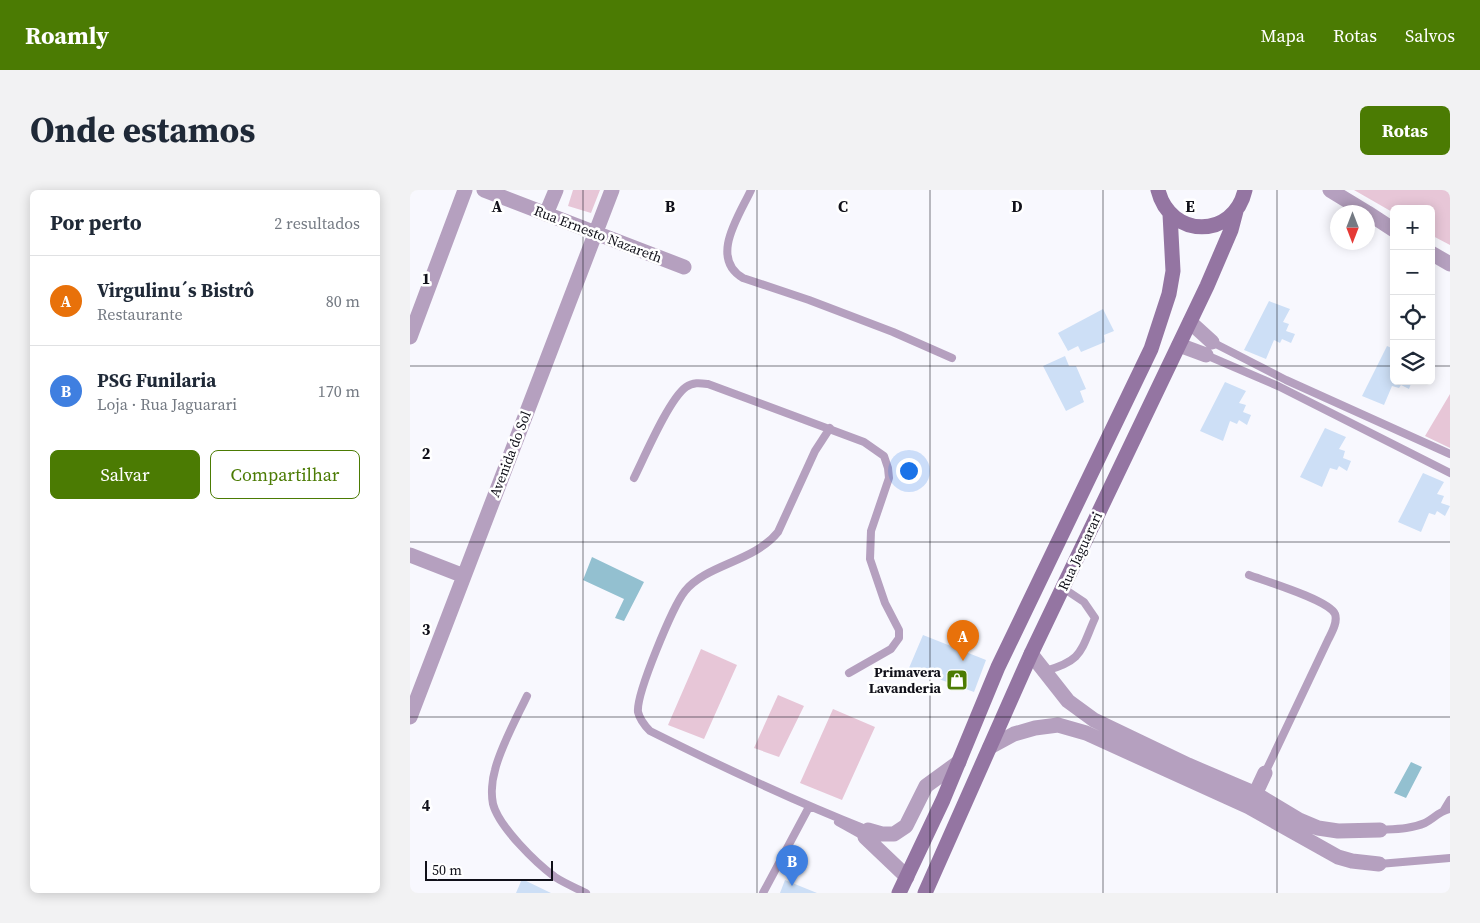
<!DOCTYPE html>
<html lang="pt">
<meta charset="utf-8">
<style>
body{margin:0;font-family:"Source Serif 4",serif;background:#f2f2f3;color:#1f2937}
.controls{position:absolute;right:15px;top:15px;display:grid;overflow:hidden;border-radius:8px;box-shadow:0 2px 12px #0003}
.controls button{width:45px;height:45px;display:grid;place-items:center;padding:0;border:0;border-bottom:1px solid #e0e1e3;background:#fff;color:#1f2937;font:25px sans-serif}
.compass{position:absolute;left:920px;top:15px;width:45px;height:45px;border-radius:50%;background:#fff;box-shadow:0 2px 12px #0003;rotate:180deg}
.scale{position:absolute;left:15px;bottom:12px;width:128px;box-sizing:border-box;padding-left:5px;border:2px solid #101019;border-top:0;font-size:14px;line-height:18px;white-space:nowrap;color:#101019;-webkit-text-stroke:4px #fff;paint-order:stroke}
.you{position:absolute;left:498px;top:280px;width:18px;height:18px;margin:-12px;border:4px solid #fff;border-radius:50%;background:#1a73e8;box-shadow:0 0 0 8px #1a73e833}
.badge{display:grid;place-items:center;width:32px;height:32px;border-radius:50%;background:#4b7b03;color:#fff;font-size:16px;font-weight:700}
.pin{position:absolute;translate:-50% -41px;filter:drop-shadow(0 1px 2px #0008)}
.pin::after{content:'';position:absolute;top:26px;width:18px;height:15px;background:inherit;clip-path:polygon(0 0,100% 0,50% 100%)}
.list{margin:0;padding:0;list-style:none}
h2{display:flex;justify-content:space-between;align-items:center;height:65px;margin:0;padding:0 20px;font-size:21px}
h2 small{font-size:16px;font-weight:400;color:#747a83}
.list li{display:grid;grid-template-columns:32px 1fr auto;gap:15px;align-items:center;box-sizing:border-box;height:90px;padding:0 20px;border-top:1px solid #e0e1e3}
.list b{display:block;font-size:19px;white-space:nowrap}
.list p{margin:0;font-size:16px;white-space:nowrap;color:#747a83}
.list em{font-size:16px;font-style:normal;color:#747a83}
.actions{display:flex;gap:10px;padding:15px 20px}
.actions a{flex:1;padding:11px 0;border:1px solid #4b7b03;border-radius:8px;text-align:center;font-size:18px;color:#4b7b03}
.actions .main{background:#4b7b03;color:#fff}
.icon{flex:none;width:28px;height:28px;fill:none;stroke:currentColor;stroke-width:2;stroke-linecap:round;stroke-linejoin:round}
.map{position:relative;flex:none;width:1040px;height:703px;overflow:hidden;border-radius:8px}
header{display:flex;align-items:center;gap:30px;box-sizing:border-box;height:70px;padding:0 25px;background:#4b7b03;color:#fff}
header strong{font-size:24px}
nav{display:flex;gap:28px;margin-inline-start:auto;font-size:18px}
.intro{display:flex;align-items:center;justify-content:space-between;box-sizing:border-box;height:120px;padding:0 30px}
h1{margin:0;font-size:35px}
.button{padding:12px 22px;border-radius:8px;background:#4b7b03;color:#fff;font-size:18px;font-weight:700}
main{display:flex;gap:30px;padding:0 30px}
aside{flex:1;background:#fff;border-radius:8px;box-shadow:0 2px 12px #0003}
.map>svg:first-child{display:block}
.green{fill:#e7c6d7}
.water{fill:#93c0d0}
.building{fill:#cddff6}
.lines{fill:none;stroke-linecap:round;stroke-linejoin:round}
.lane{stroke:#b5a0bf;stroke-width:8}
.street{stroke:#b5a0bf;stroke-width:15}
.secondary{stroke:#9475a2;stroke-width:15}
.grid{fill:none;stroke:#101019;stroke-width:1;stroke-opacity:0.55}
.labels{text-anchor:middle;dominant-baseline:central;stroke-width:5;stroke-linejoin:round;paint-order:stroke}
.street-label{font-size:14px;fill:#101019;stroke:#fff}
.poi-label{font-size:14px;font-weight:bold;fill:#101019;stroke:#fff;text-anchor:end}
.grid-label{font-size:16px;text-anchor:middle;font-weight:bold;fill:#101019;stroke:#fff;stroke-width:5;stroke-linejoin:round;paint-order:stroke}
</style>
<header>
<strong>Roamly</strong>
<nav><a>Mapa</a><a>Rotas</a><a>Salvos</a></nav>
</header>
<div class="intro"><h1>Onde estamos</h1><a class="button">Rotas</a></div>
<main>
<aside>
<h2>Por perto<small>2 resultados</small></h2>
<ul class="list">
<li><span class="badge" style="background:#e8710a">A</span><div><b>Virgulinu´s Bistrô</b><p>Restaurante</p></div><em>80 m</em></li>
<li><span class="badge" style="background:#3f7fe0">B</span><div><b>PSG Funilaria</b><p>Loja · Rua Jaguarari</p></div><em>170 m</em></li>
</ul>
<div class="actions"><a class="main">Salvar</a><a>Compartilhar</a></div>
</aside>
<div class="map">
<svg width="1040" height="703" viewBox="0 0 1040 703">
<rect width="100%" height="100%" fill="#f8f8fe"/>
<!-- green -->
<path class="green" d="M163,0h27l-9,23 -23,-7z
M944,0h96v55l-19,-10v-26h-37v4z
M1040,204v54l-25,-12z
M291,459l36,16 -33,74 -36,-14z
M368,505l26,11 -25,51 -25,-9z
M423,519l42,18 -33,73 -42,-17z"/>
<!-- water -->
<path class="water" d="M182,367l52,25 -20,39 -9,-3 9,-19 -41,-19z
M1001,572l11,5 -16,31 -12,-5z"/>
<!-- building -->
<path class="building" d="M859,111l21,8 -7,13 6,2 -3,7 9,3 -4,9 -9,-4 -2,4 -6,-3 -8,19 -22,-9z
M693,119l11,22 -10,4 1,7 -24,10 -3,-6 -10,5 -10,-18z
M977,156l7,3v32h18l-3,8 -8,-4 -2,3 -7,-2 -8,19 -22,-9z
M655,166l4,10h7l10,23 -6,2 4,11 -18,9 -23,-45z
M815,192l21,9 -7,12 7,2 -3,7 8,3 -4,10 -8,-5 -2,4 -7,-3 -7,20 -23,-10z
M915,238l21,9 -7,12 6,2 -2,7 8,3 -4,10 -8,-5 -2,4 -7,-2 -8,19 -22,-10z
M1013,283l21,9 -7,12 7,2 -3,7 9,3 -5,10 -8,-5 -2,4 -6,-2 -8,19 -23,-10z
M513,445l63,25 -12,32 -65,-24z
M112,689l29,14h-35z
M375,690l32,13h-37z"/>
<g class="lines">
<!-- lane -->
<path class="lane" d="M341,0c-12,26 -42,68 -8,88l66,22 84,32 59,26
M802,152l74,38 164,74
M796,165l72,31 172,87
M420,238l-15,23 -37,81c-24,30 -71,32 -93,59 -12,15 -49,103 -47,121 2,8 6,13 12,19 72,36 144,70 218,99
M224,288c10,-20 35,-79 52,-91 7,-5 14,-4 22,-3l156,58 20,14 4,12 1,10 -18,53 -1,28 15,44 14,27v8l-8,11 -42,24
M839,385c16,6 80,25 86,39 3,8 -3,18 -7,26l-63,133
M635,481c38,-11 35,-19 50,-53l-11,-16 -21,-14
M117,506c-10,21 -27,52 -32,74 -3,10 -4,24 -2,34 6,23 43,59 62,73 9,6 21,11 31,16
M1034,620l6,-10
M428,632l27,15
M970,640c15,-1 31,-1 45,-7 9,-5 15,-12 25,-14
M969,674l71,-6
M353,703l46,-86"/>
<!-- street -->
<path class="street" d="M74,0l200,77
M920,0l36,22
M958,23l26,17
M136,24l10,-24
M1021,63l19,11
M780,132l22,20
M0,147l55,-147
M769,155l27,10
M0,365l54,21
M621,464l37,47 26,19 94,45 68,29 43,26 19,8 20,3 42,-1
M0,527l202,-527
M580,557l24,-13 21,-6 23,-3 28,8 163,74 89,50 14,4 27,3
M842,611l13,-28
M458,640l14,4h12l12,-8 20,-40 33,-24
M455,647l42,40"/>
<!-- secondary -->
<path class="secondary" d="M748,0c12,49 76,49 87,0
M489,703l44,-93 55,-133 153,-318 18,-55 4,-23 -3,-57
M515,703l106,-239 176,-368 24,-56 5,-19"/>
</g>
<!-- grid -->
<path class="grid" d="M173,0v703M347,0v703M520,0v703M693,0v703M867,0v703M0,176h984M1021,176h19M0,352h1040M0,527h1040"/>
<!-- icons -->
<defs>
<g id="shop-square" transform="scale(1.125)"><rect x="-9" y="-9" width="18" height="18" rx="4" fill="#4b7b03" stroke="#fff"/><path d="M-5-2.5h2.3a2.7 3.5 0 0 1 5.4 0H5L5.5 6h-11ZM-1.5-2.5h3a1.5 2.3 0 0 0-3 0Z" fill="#fff"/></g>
</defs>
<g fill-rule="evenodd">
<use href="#shop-square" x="547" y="490"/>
</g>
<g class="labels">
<!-- street labels -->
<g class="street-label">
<text transform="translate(188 44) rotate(21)">Rua Ernesto Nazareth</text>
<text transform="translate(100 264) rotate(-69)">Avenida do Sol</text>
<text transform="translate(670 361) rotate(-65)">Rua Jaguarari</text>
</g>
<!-- poi labels -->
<g class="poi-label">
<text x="531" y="482">Primavera<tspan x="531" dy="16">Lavanderia</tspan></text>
</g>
</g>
<g class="grid-label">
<text x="87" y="22">A</text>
<text x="260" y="22">B</text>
<text x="433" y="22">C</text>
<text x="607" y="22">D</text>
<text x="780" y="22">E</text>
<text x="16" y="94">1</text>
<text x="16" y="269">2</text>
<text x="16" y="445">3</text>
<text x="16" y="621">4</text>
</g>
</svg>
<div class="controls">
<button>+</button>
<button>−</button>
<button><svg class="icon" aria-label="locate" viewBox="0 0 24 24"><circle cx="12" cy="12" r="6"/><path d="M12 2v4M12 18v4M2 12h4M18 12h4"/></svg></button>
<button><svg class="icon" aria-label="layers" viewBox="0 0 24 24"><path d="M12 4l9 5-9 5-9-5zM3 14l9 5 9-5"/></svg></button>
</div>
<svg class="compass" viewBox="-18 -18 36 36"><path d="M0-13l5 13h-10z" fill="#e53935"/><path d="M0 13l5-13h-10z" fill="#747a83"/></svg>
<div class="scale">50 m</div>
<div class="you"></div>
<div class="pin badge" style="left:553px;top:471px;background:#e8710a">A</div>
<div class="pin badge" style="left:382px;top:696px;background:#3f7fe0">B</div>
</div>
</main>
